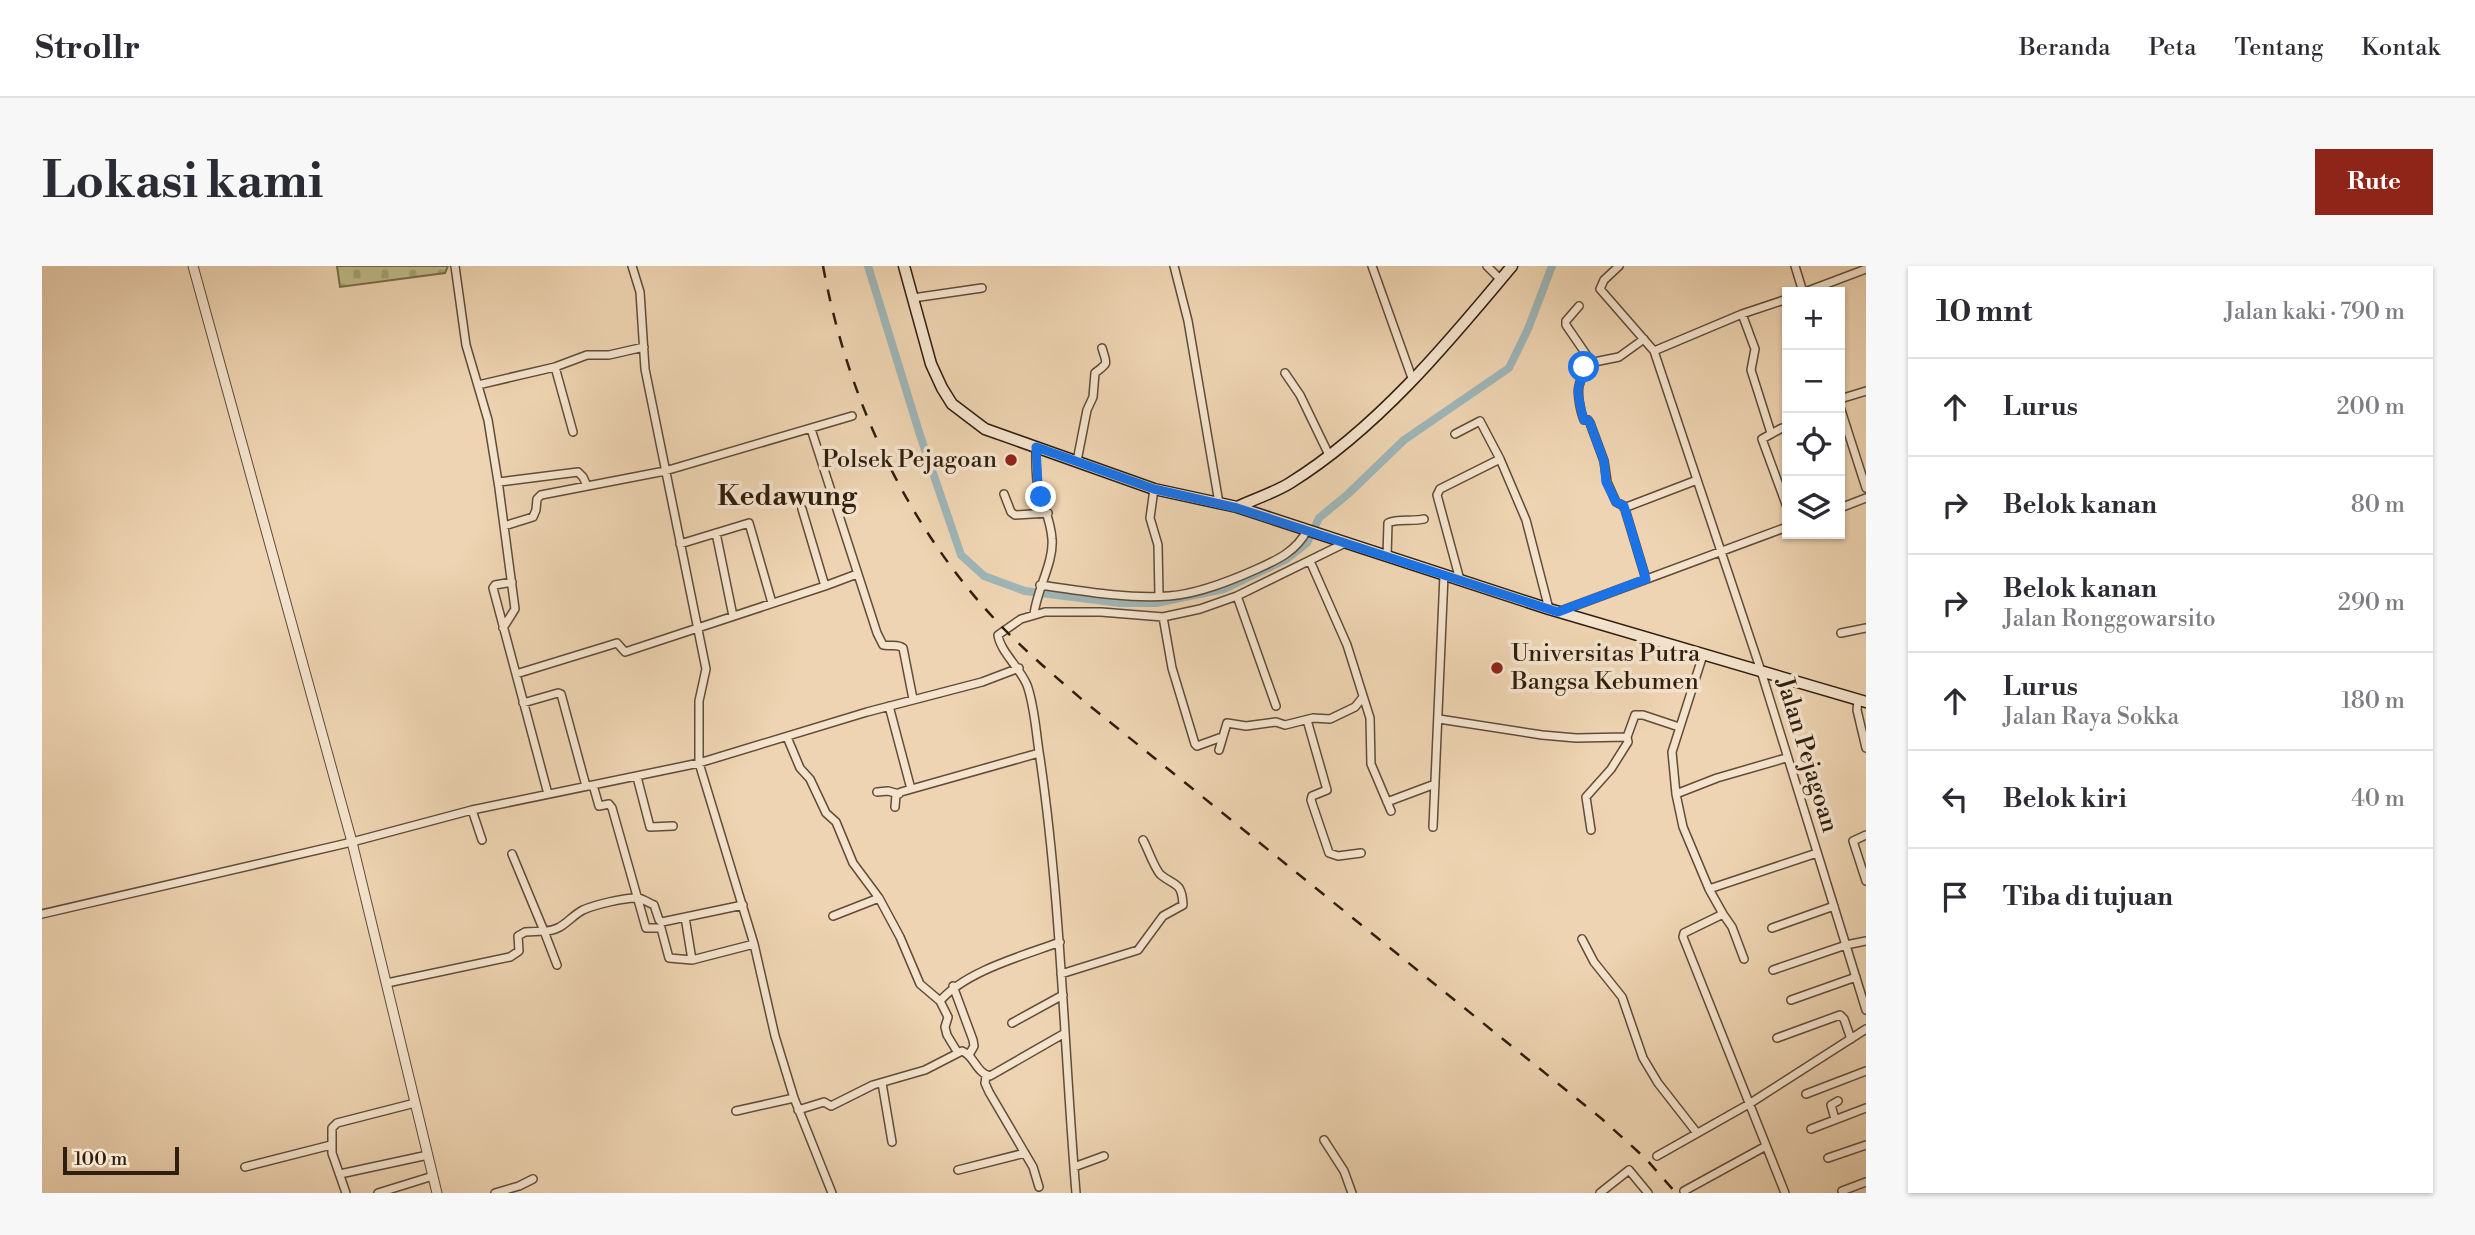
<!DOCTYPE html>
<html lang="id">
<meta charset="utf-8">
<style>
body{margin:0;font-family:"Libre Bodoni",serif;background:#f7f7f7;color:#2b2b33}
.controls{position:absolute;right:21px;top:21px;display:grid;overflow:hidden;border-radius:0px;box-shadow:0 2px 5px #0004}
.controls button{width:63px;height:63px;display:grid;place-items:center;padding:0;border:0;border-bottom:2px solid #e1e1e2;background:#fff;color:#2b2b33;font:35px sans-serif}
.scale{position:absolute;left:21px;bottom:18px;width:116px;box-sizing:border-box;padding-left:7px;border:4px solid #301e0e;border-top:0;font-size:19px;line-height:24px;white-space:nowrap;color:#301e0e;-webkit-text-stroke:5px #f4e3cd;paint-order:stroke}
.stop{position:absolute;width:21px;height:21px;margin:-16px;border:5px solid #1a73e8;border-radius:50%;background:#fff}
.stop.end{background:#1a73e8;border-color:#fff;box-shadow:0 2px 7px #0008}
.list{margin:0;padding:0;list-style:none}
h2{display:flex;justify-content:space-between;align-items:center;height:91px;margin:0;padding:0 28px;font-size:30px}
h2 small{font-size:23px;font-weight:400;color:#7c7c81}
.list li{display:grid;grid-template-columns:46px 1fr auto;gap:21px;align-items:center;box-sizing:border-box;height:98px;padding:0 28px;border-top:2px solid #e1e1e2}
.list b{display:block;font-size:26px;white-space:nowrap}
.list p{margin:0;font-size:23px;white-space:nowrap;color:#7c7c81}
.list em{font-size:23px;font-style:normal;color:#7c7c81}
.icon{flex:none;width:38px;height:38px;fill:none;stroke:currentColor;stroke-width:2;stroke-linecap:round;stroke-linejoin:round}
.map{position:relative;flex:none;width:1824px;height:927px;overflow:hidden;border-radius:0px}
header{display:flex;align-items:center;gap:42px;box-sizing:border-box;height:98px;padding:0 35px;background:#fff;border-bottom:2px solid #e1e1e2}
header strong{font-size:33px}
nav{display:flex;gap:38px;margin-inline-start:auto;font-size:24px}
.intro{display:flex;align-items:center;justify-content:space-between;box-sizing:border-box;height:168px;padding:0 42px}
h1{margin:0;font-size:49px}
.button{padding:18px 32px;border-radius:0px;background:#8f2418;color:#fff;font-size:24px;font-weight:700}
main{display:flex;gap:42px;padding:0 42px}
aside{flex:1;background:#fff;border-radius:0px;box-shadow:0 2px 5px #0004}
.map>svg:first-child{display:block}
.cemetery{fill:url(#cemetery-stones);stroke:#776c4b;stroke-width:2}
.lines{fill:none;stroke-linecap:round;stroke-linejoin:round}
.canal{stroke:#9eb5b7;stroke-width:8}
.minor-casing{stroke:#604c37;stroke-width:10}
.tertiary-casing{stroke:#604c37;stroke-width:11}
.secondary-casing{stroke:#301e0e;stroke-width:13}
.minor{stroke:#f4e3cd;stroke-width:7}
.tertiary{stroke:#f4e3cd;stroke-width:9}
.secondary{stroke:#f4e3cd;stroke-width:10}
.rail{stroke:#301e0e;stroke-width:2.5;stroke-dasharray:12 12;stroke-linecap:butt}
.route{stroke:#1a73e8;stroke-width:9}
.poi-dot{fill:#8f2418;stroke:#f4e3cd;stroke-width:2.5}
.labels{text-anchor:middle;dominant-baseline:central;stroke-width:7;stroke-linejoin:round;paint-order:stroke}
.poi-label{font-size:24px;fill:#301e0e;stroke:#f4e3cd;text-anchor:end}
.street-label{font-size:24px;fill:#301e0e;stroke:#f4e3cd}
.quarter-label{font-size:28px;font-weight:bold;fill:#301e0e;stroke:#f4e3cd}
</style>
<header>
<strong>Strollr</strong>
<nav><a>Beranda</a><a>Peta</a><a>Tentang</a><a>Kontak</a></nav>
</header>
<div class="intro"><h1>Lokasi kami</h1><a class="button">Rute</a></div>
<main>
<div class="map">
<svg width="1824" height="927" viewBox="0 0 1824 927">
<defs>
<pattern id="cemetery-stones" width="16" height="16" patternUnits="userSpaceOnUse" patternTransform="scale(1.75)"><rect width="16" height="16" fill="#bebb88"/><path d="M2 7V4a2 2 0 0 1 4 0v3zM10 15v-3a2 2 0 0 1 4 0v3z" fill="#a4a074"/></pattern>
</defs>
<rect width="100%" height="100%" fill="#eed4b2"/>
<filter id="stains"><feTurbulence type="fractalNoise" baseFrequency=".00286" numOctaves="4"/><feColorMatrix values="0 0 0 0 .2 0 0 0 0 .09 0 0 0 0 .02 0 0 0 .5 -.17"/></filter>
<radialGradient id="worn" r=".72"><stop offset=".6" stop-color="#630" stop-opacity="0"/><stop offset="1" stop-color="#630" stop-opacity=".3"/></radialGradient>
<!-- cemetery -->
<path class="cemetery" d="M295,0h111l-3,7 -105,14z"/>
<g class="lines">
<!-- canal -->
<path class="canal" d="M826,0l52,169 41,120 23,21 41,15 95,12h36l68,-14 63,-30 20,-16 12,-25 29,-24 56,-54 105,-72 19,-39 24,-63"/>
<!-- minor casing -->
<g class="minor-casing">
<path id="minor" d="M413,0l11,79 22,75 11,68 16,121 -12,19
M590,0l8,26 5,77 61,300 -7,32v62l55,181 21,92 19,62 38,95
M1132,0l14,55 31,182
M1330,0l40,112
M1445,0l14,14
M1577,0l-15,14 -4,9 54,62 88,-37 45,-15
M1753,0l8,26
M1763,26l61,-23
M871,32l69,-10
M1537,40l-13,15v4l26,38
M1700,48l13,35 -4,21 20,63
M1602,73l-25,18 -35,7c1,9 -3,13 -5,22 -2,9 2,27 5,34h4l2,3 14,38 3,21 9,20 8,4 22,73
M1612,85l107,320 105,339
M513,101l18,65
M1243,107l15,22 29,60
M436,119l77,-18 32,-12h22l35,-8
M1798,133l26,-8
M1798,141l26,81
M769,163l66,204 6,12c6,2 14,-2 20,3l10,51
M1745,165l-5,-3 -20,11 25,68
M1413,168l25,-13 20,38
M1035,195l10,-51 6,-13 2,-24c14,-11 12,-8 7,-25
M457,216l79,-10 5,5 4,9
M1112,223l-4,29 8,27 1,51
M962,228l7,18 4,3 33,-2
M1582,242l73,-28
M1798,242l26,-10
M760,243l23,77 32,-12
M462,260l29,-9 3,-7 1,-11 4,-4 124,-24 187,-55
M674,267l17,83
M638,278l69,-21 23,80
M1345,291l1,-34c11,-5 24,-1 36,-4
M1268,295l37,84 23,73 1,46 20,47
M1418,314l-23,-85 3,-6 60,-30 26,61 23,89
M470,316l-17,3 -2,3 55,206
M998,319c42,6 86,14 129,11 29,-2 61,-15 88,-27 20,-9 40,-18 50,-39
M1195,330l39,110
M1516,346l229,-85
M992,348c3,-25 20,-52 18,-75 -1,-17 -8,-32 -13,-48 -4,-13 -3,-30 -3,-44
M1121,351l9,51 23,76 2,2 25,-9
M1799,367l25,-5
M1661,389l-31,97 4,42 7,33 26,62 14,25 -39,19 -1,4 102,256
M474,408l101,-31 8,9 200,-66
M1816,434l-1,10 9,38
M481,437l35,-10 3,1 25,92
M847,440l22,83
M1397,453l103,16 34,3 51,-1 1,5 -17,27 -25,28 5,33
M1265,454l20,70 -15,6 -1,4 18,53 9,3 23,-3
M745,471l13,31 10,11 16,34 10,9 17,41 26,35
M1585,471l8,-22h8l36,12
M1177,484l8,-27 19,3 30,-4 9,3 28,-7 17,1 25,-12 8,-10
M595,511l13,50 23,-1
M551,519l6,21 10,-2 3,4 34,120h15l8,30 23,2
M835,526l11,-1 11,3
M1634,528l41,-16 69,-20
M1345,536l48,-18
M853,541l1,-12 5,-3 138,-39
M430,544l10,30
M1391,561l11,-252
M1824,569l-13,6 13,40
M470,588l32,77c19,0 24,-13 39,-21 11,-5 43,-13 55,-12 5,1 11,5 16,7l5,15 3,2 81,-17
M1667,623l108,-36
M0,648l310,-72 120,-32 227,-47 168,-51 115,-30 37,-14
M1681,648l9,13 12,32
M791,650l46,-18 21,39 20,47 20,17
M643,651l7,43 62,-16
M1730,662l62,-22
M1540,673l12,23 28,35 21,61 15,25 39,50
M1731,704l73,-25 20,-4
M1019,708l77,-24 25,-34 20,-11c-1,-24 -9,-19 -22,-30 -6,-5 -13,-26 -18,-35
M345,717l123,-26 9,-6 -1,-15 7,-4 19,-1 13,34
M911,720l20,54 1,6 -5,9
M1749,734l65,-23
M970,757l51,-28
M1735,772l63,-23 4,4 7,20
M916,787l-11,-18 -2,-8 3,-10 -8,-16c26,-30 82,-45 120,-59
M944,810l-1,7 4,9 44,75 6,20
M840,817l10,59
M1764,828l60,-23
M756,844l26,-8 7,4 42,-21 52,-15 37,-19c12,4 14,22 28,25l75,-43
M694,845l58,-13
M1793,853l-4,-14 7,-4
M1769,863l55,-21
M1282,874l20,31 8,22
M1615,890l92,-52 117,-75
M1786,892l38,-13
M203,901l86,-22
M1032,901l30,-11
M916,904l67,-17
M298,908l88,-19
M1642,925l82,-45
M1800,925l24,-9
M304,927l-14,-40v-25l5,-5 78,-20
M336,927l55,-17
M453,927l24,-7 14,-7
M1034,927c-12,-145 -15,-291 -36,-435 -4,-23 -5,-51 -13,-73 -7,-17 -27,-34 -29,-50l23,-16 24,-7h56l62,5 37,-8 37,-13 108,-53
M1558,927l29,-23 19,23"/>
</g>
<!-- tertiary casing -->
<g class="tertiary-casing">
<path id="tertiary" d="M151,0l159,576 85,351"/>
</g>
<!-- secondary casing -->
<g class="secondary-casing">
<path id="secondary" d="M862,0l27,98 11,24 10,16 33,25 169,60 83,18 312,102 317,93
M1195,241c17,-8 37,-14 53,-24 87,-54 158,-140 222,-217"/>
</g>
<!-- minor -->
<use href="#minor" class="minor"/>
<!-- tertiary -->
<use href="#tertiary" class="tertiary"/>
<!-- secondary -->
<use href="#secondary" class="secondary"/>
<!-- rail -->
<path class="rail" d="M781,0c25,135 86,266 183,365 25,25 52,48 79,71l517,417 44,40 30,34"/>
</g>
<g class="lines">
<!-- route -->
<path class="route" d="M999,231l-3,-12 -2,-38 118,42 83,19 321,104 88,-33 -22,-73 -8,-4 -10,-20 -2,-21 -14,-38 -2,-3h-4c-2,-5 -6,-24 -6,-30 1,-9 8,-14 6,-23"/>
</g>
<!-- markers -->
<g class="poi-dot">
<circle cx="969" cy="194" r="7"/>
<circle cx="1455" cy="402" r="7"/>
</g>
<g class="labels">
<!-- poi labels -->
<g class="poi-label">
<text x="955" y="194">Polsek Pejagoan</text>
<text x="1469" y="388" text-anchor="start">Universitas Putra<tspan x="1469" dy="28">Bangsa Kebumen</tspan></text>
</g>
<!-- street labels -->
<g class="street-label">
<text transform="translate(1765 489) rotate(73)">Jalan Pejagoan</text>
</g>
<!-- quarter labels -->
<g class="quarter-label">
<text x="745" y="230">Kedawung</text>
</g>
</g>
<rect width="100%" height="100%" filter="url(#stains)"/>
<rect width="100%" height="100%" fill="url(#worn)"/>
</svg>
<div class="controls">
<button>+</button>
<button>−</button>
<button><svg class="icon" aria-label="locate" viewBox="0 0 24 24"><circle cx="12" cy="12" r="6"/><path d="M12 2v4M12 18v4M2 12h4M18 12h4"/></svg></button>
<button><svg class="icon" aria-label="layers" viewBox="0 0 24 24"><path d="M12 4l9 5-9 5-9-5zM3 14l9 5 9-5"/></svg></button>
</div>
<div class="scale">100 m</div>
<div class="stop" style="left:1542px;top:101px"></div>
<div class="stop end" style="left:999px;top:231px"></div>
</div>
<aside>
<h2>10 mnt<small>Jalan kaki · 790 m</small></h2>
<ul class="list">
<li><svg class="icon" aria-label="ahead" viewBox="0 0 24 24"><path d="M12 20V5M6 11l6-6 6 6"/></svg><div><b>Lurus</b></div><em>200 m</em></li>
<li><svg class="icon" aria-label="right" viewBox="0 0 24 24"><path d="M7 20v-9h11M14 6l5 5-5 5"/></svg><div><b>Belok kanan</b></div><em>80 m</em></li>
<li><svg class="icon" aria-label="right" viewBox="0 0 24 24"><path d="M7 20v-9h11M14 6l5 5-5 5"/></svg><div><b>Belok kanan</b><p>Jalan Ronggowarsito</p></div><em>290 m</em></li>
<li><svg class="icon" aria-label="ahead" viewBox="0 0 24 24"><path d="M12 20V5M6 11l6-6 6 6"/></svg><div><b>Lurus</b><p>Jalan Raya Sokka</p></div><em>180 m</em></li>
<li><svg class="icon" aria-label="left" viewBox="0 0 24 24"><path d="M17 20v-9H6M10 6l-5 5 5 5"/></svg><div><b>Belok kiri</b></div><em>40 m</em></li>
<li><svg class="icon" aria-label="arrive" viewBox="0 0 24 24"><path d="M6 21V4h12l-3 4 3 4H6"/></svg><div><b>Tiba di tujuan</b></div></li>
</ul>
</aside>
</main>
